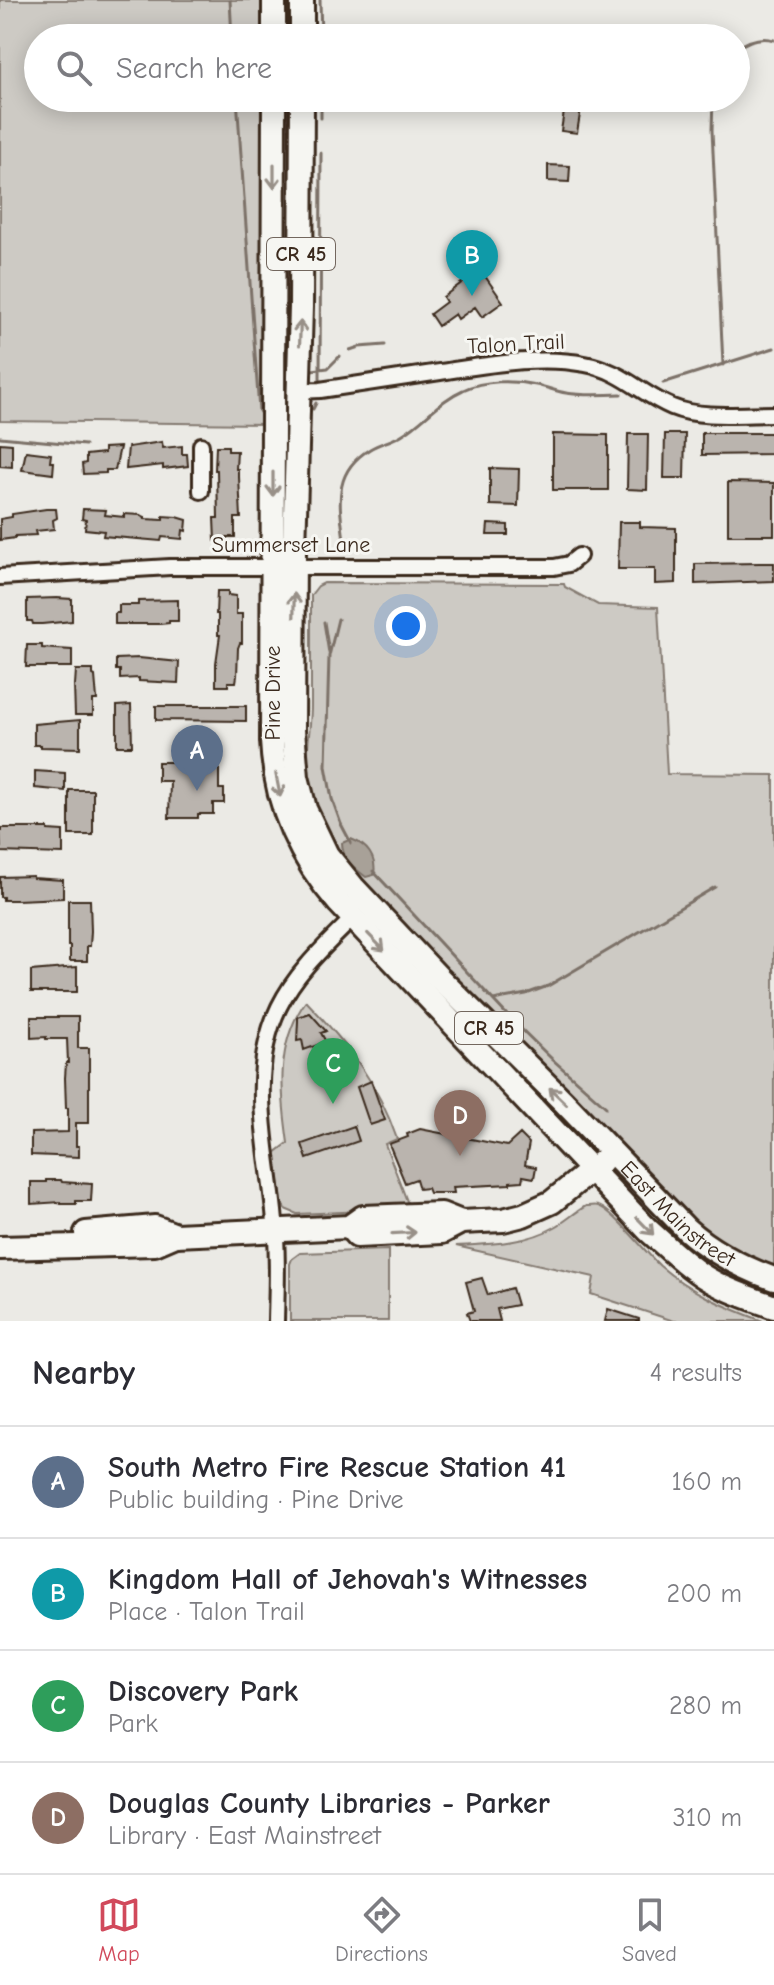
<!DOCTYPE html>
<meta charset="utf-8">
<style>
body{margin:0;font-family:"Comic Neue",sans-serif;background:#f7f7f7;color:#2b2b33}
.you{position:absolute;left:406px;top:626px;width:28px;height:28px;margin:-20px;border:6px solid #fff;border-radius:50%;background:#1a73e8;box-shadow:0 0 0 12px #1a73e833}
.badge{display:grid;place-items:center;width:52px;height:52px;border-radius:50%;background:#d1495b;color:#fff;font-size:26px;font-weight:700}
.pin{position:absolute;translate:-50% -66px;filter:drop-shadow(0 2px 4px #0008)}
.pin::after{content:'';position:absolute;top:42px;width:28px;height:24px;background:inherit;clip-path:polygon(0 0,100% 0,50% 100%)}
.list{margin:0;padding:0;list-style:none}
h2{display:flex;justify-content:space-between;align-items:center;height:104px;margin:0;padding:0 32px;font-size:34px}
h2 small{font-size:26px;font-weight:400;color:#7c7c81}
.list li{display:grid;grid-template-columns:52px 1fr auto;gap:24px;align-items:center;box-sizing:border-box;height:112px;padding:0 32px;border-top:2px solid #e1e1e2}
.list b{display:block;font-size:30px;white-space:nowrap}
.list p{margin:0;font-size:26px;white-space:nowrap;color:#7c7c81}
.list em{font-size:26px;font-style:normal;color:#7c7c81}
.icon{flex:none;width:44px;height:44px;fill:none;stroke:currentColor;stroke-width:2;stroke-linecap:round;stroke-linejoin:round}
.map{position:relative;flex:none;width:774px;height:1321px;overflow:hidden}
.search{position:absolute;background:#fff;box-shadow:0 4px 20px #0003;left:24px;right:24px;top:24px;height:88px;display:flex;align-items:center;gap:20px;box-sizing:border-box;padding:0 28px;border-radius:44px;color:#7c7c81;font-size:30px}
.sheet{height:552px;background:#fff}
nav{display:flex;justify-content:space-around;align-items:center;box-sizing:border-box;height:112px;border-top:2px solid #e1e1e2;background:#fff;font-size:22px;color:#7c7c81}
nav a{display:grid;justify-items:center;gap:4px}
nav .on{color:#d1495b}
.map>svg:first-child{display:block}
.green{fill:#cdcac4;stroke:#847a71;stroke-width:2}
.water{fill:#a8a198;stroke:#7c7167;stroke-width:2}
.lines{fill:none;stroke-linecap:round;stroke-linejoin:round}
.stream{stroke:#7c7167;stroke-width:3}
.building{fill:#bab4ae;stroke:#3b2a1e;stroke-width:2}
.street-casing{stroke:#3b2a1e;stroke-width:20}
.primary-casing{stroke:#3b2a1e;stroke-width:28}
.street{stroke:#f6f6f2;stroke-width:14}
.primary{stroke:#f6f6f2;stroke-width:22}
.oneway{stroke:#989088}
.labels{text-anchor:middle;dominant-baseline:central;stroke-width:6;stroke-linejoin:round;paint-order:stroke}
.shield{fill:#f6f6f2;stroke:#73675e;stroke-width:2}
.shield-label{font-size:20px;font-weight:bold;fill:#3b2a1e}
.street-label{font-size:22px;fill:#3b2a1e;stroke:#f6f6f2}
</style>
<div class="map">
<svg width="774" height="1321" viewBox="0 0 774 1321">
<rect width="100%" height="100%" fill="#ebeae5"/>
<filter id="ink" filterUnits="userSpaceOnUse"><feTurbulence type="fractalNoise" baseFrequency=".0125" numOctaves="2"/><feDisplacementMap in="SourceGraphic" scale="16" xChannelSelector="R" yChannelSelector="G"/><feConvolveMatrix kernelMatrix="1 2 1 2 8 2 1 2 1" color-interpolation-filters="sRGB"/></filter>
<g filter="url(#ink)">
<!-- green -->
<path class="green" d="M0,0h267l-1,38h-228v60h228v326l-266,-3z
M324,583l240,1 1,3 33,18 60,2 9,167 107,1v491l-35,-14 -19,-13 -5,3 -18,-13 -340,-346 3,-6c-25,-22 -50,-75 -52,-109 -2,-21 3,-41 3,-62 0,-37 0,-74 0,-111l7,-9z
M387,937l23,22 168,173 -5,3 -11,-8z
M306,1001c42,44 71,80 91,138l-12,5 25,65 -113,5 -12,-5 -3,-7 -7,-49 13,-10c-7,-49 -13,-99 18,-142z
M586,1206c1,0 11,-1 12,0 14,3 49,48 62,60 30,26 65,41 103,55h-89l-83,-27 3,-17 -138,-31c34,-2 69,-2 99,-19 11,-6 20,-15 31,-21z
M388,1250v71h-98v-57l2,-5 8,-6z"/>
<!-- water -->
<path class="water" d="M351,839c16,6 26,18 23,36l-8,2c-12,-9 -24,-18 -24,-34z"/>
<g class="lines">
<!-- stream -->
<path class="stream" d="M230,0l2,38
M320,0l1,38
M736,49c11,-8 25,-13 38,-9
M237,98l22,313 2,3
M321,98v20
M713,98l-1,32 11,235
M350,350l9,-3 26,-2
M312,370l16,-2 12,-12
M320,380l1,-227
M663,383l111,-35
M313,409l3,-6
M0,437l85,8
M345,549c-4,-40 -16,-75 25,-100 10,-6 23,-8 33,-15 21,-13 37,-34 60,-44 21,-10 50,-10 73,-5 10,2 19,6 30,8 18,3 37,2 55,1
M338,619l-9,37 -3,110 6,33 9,25 10,19
M324,622l5,31
M373,871l135,145 45,44 53,47
M493,1000l33,-6 22,-8 167,-99"/>
</g>
<!-- building -->
<path class="building" d="M565,105l16,3 -4,25 -16,-2z
M548,165l22,1 -1,16 -21,-1z
M480,269l23,33 -21,15 -7,-10 -17,12 -3,-5 -17,12 -8,-12 16,-12 -3,-5z
M702,433h72v21l-72,1z
M553,434l55,1v55h-55z
M628,434h20l-1,56 -20,-1z
M665,434h20l-1,44h-20z
M162,442l1,6 19,-2v8h5l1,12 -25,3v-4l-37,4 2,-22z
M0,443l12,1v23l-12,-1z
M216,446h12v5h9l-1,18h2v8h1l2,41h-6v19h-8v4h-12l-1,-23h4l-1,-48h-2z
M120,447l-5,23h-9v3l-23,1 -1,-10 4,-1v-8l18,-2v-5z
M26,451l25,3 -1,8h4l-1,12 -31,-4z
M490,468l29,1 -1,37 -28,-1z
M728,482l46,1v52h-46z
M46,509h10l1,9 -4,2 1,9 -19,2 1,4 -21,1v2l-15,2v-21l12,-2v-3z
M83,509l23,1 -1,5 19,2v-3l17,1 4,2v2l18,1v-4l14,1 10,3 -1,11 -3,-1 -1,9 -20,-2 -1,4 -58,-5 1,-5 -19,-2 1,-9 -4,-1z
M619,522h21v5l36,1v55l-21,1v-15h-37z
M488,524l20,1v10h-21z
M760,563h14v18l-79,3v-20z
M217,591h11v4l8,1v18h6v29h-2l-2,5 -1,28 -1,6h-8v4h-12v-23l4,-28h-2v-21h-2z
M57,598l15,1v22l-30,3h-9l-1,-3h-5v-22z
M178,600v21h-9v2l-9,1h-45v-11h4v-8h19v-4z
M27,645h15v3l30,2v17h-46z
M139,658l40,4 -1,21 -39,-2v-3l-19,1v-9h-4v-11z
M76,670h17v5l2,1 2,24h-4v15h-18l-1,-30h1z
M131,705l1,41h-15v-40z
M156,706h90v15l-90,-1z
M80,720v28l-39,-1v-2h-7v-21z
M158,762h61v27h5v14h-11v11h-15v4h-29l1,-37h-12z
M35,771l30,2v18l-30,-3z
M69,790h24v45h-24z
M2,828h46v2l15,1v23l-62,-2 -1,-21h2z
M33,876v2l30,2v18l-46,2h-14v-3h-3v-20z
M68,900h22l1,31 -1,15h-3v15h-17v-15h-2z
M77,967v25h-46v-21z
M310,1013l16,18 -5,2 5,9 -22,8 -2,-10 -5,1 1,-20v-4z
M31,1017h47v31h11v75h-13v23h3v11l-48,-2v-22l37,-1v-24h-2l-1,-30 1,-15h2l-1,-24h-21v-2l-15,1z
M371,1081l14,39 -15,5 -13,-38z
M354,1126l5,15 -52,18 -5,-15z
M420,1129l87,17 13,-12 9,9 -4,22 11,2 -2,11 -11,-2 -1,5 -12,1v2l-57,3 1,6h-25l-2,-5 -8,1 -3,-10 -11,4 -16,-39 19,-7 -1,-3z
M46,1180h15l1,2 30,2 -1,17h-15v3h-15v-2l-30,2v-22h15z
M482,1278l6,17 24,-7 5,17 -20,4 3,12h-30l-3,-8 7,-2 -8,-29z
M608,1309l31,10v2h-34z"/>
<g class="lines">
<!-- street casing -->
<g class="street-casing">
<path id="street" d="M298,391l22,-1c40,-6 80,-12 120,-18 47,-7 99,-17 145,-8 38,7 54,29 87,43 28,12 71,7 102,7
M201,491v-46
M0,577l170,-10h384l15,-3 10,-8
M276,1321c1,-37 2,-73 -2,-110 -7,-67 -26,-141 5,-204 17,-35 47,-62 74,-89"/>
</g>
<!-- primary casing -->
<g class="primary-casing">
<g id="primary">
<path d="M274,38v-38"/>
<path d="M302,38v-38"/>
<path d="M274,98l-2,643c3,62 26,115 67,162l309,327c18,16 35,33 55,46 22,14 47,22 71,31"/>
<path id="s1" d="M302,98l-1,209 -7,243 -1,180 4,47 8,32 22,46 26,32 87,92 123,122 123,128c26,23 55,38 88,50"/>
<path d="M349,1227l8,9 85,-4 19,-10 42,-2 20,-5 29,-13 50,-41"/>
<path d="M86,1233l69,-6 21,8"/>
<path d="M0,1248l155,-4 21,-9 173,-8 14,-10 78,-3 20,8"/>
</g>
</g>
<!-- street -->
<use href="#street" class="street"/>
<!-- primary -->
<use href="#primary" class="primary"/>
</g>
<!-- one-way arrows -->
<defs><path id="oneway-shaft" d="M-6 0H5M1.5-3L5.5 0L1.5 3" fill="none" stroke-width="1.6" stroke-linecap="round" stroke-linejoin="round" transform="scale(2)"/></defs>
<g class="oneway">
<use href="#oneway-shaft" transform="translate(274 176) rotate(90)"/>
<use href="#oneway-shaft" transform="translate(300 333) rotate(-88)"/>
<use href="#oneway-shaft" transform="translate(273 484) rotate(90)"/>
<use href="#oneway-shaft" transform="translate(294 605) rotate(-89)"/>
<use href="#oneway-shaft" transform="translate(278 785) rotate(79)"/>
<use href="#oneway-shaft" transform="translate(376 942) rotate(46)"/>
<use href="#oneway-shaft" transform="translate(558 1096) rotate(-136)"/>
<use href="#oneway-shaft" transform="translate(645 1226) rotate(46)"/>
<use href="#oneway-shaft" transform="translate(404 1233) rotate(-3)"/>
</g>
</g>
<g class="labels">
<!-- shield labels -->
<g class="shield">
<rect x="267" y="238" width="68" height="32" rx="6"/>
<rect x="455" y="1012" width="68" height="32" rx="6"/>
</g>
<g class="shield-label">
<text x="301" y="254">CR 45</text>
<text x="489" y="1028">CR 45</text>
</g>
<!-- street labels -->
<g class="street-label">
<text transform="translate(516 344) rotate(-3)">Talon Trail</text>
<text x="291" y="545">Summerset Lane</text>
<text transform="translate(273 693) rotate(-90)">Pine Drive</text>
<text stroke="none"><textPath href="#s1" startOffset="1266">East Mainstreet</textPath></text>
</g>
</g>
</svg>
<div class="you"></div>
<div class="pin badge" style="left:197px;top:791px;background:#5c6f8a">A</div>
<div class="pin badge" style="left:472px;top:296px;background:#0f9aa8">B</div>
<div class="pin badge" style="left:333px;top:1104px;background:#2e9e5b">C</div>
<div class="pin badge" style="left:460px;top:1156px;background:#8d6e63">D</div>
<div class="search"><svg class="icon" aria-label="search" viewBox="0 0 24 24"><circle cx="10" cy="10" r="6"/><path d="M15 15l6 6"/></svg>Search here</div>
</div>
<section class="sheet">
<h2>Nearby<small>4 results</small></h2>
<ul class="list">
<li><span class="badge" style="background:#5c6f8a">A</span><div><b>South Metro Fire Rescue Station 41</b><p>Public building · Pine Drive</p></div><em>160 m</em></li>
<li><span class="badge" style="background:#0f9aa8">B</span><div><b>Kingdom Hall of Jehovah's Witnesses</b><p>Place · Talon Trail</p></div><em>200 m</em></li>
<li><span class="badge" style="background:#2e9e5b">C</span><div><b>Discovery Park</b><p>Park</p></div><em>280 m</em></li>
<li><span class="badge" style="background:#8d6e63">D</span><div><b>Douglas County Libraries - Parker</b><p>Library · East Mainstreet</p></div><em>310 m</em></li>
</ul>
</section>
<nav>
<a class="on"><svg class="icon" aria-label="map" viewBox="0 0 24 24"><path d="M3 6l6-2 6 2 6-2v14l-6 2-6-2-6 2zM9 4v14M15 6v14"/></svg>Map</a>
<a><svg class="icon" aria-label="directions" viewBox="0 0 24 24"><path d="M12 3l9 9-9 9-9-9zM9 14v-3h6M13 9l2 2-2 2"/></svg>Directions</a>
<a><svg class="icon" aria-label="saved" viewBox="0 0 24 24"><path d="M7 4h10v16l-5-4-5 4z"/></svg>Saved</a>
</nav>
